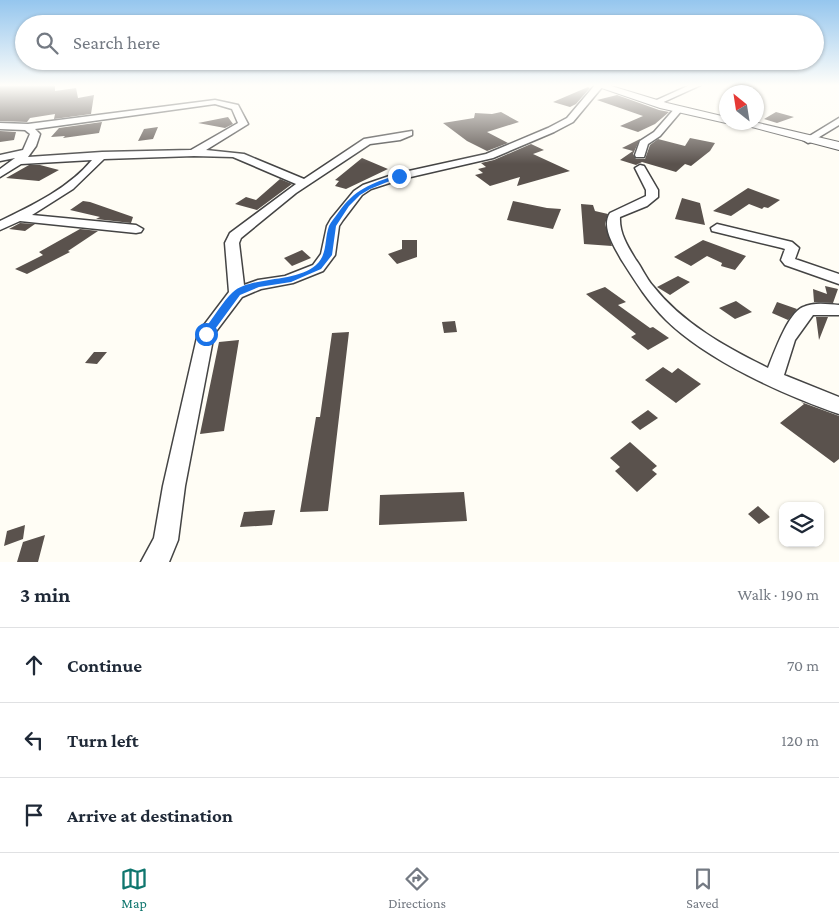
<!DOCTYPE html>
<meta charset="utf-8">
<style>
body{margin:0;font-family:"Crimson Pro",serif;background:#f6f6f7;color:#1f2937}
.controls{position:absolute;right:15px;bottom:15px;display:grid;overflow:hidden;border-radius:10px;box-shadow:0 1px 4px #0004}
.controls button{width:45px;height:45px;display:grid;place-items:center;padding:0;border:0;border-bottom:1px solid #e0e1e3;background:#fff;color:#1f2937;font:25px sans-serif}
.compass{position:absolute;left:719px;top:85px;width:45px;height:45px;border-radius:50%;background:#fff;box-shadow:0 1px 4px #0004;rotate:330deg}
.stop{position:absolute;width:15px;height:15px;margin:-11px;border:4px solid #1a73e8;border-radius:50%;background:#fff}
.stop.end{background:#1a73e8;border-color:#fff;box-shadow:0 1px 5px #0008}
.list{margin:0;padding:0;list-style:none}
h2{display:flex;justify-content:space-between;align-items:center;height:65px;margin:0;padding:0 20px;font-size:21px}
h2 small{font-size:16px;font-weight:400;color:#747a83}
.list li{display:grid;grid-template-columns:32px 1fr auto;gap:15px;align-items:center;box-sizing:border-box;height:75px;padding:0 20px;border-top:1px solid #e0e1e3}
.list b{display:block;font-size:19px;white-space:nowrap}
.list em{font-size:16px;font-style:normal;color:#747a83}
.icon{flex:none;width:28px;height:28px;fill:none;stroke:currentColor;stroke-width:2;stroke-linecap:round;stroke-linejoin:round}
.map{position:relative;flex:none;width:839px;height:562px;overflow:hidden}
.search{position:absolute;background:#fff;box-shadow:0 1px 4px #0004;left:15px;right:15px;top:15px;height:55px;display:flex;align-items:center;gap:12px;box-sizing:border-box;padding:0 18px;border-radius:28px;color:#747a83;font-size:19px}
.sheet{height:290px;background:#fff}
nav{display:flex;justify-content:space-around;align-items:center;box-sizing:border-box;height:70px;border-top:1px solid #e0e1e3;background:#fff;font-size:14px;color:#747a83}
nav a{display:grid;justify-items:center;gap:2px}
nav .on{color:#0f766e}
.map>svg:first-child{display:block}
.building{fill:#5a524d}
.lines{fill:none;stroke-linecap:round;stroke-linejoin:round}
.minor-casing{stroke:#444;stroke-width:3}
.tertiary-casing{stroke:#444;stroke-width:2}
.minor{fill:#fff;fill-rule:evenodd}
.tertiary{fill:#fff;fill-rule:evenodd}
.route{fill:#1a73e8}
</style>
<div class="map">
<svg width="839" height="562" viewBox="0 0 839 562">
<rect width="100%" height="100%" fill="#fffdf5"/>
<!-- building -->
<path class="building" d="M0,85h55v6l21,-3 2,10 16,-3 -3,19 -37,5 1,-5 -25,4 -3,4 -27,-1z
M588,87l2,1 -14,16 -6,3 -17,-5z
M617,95l42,15 10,2 -14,12 -17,8 -18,-6 23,-10 -46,-16z
M501,112l18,10 -32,10 21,11 -21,8 -20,-10 -24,-18 31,-5 1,-5 17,1z
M776,112l18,5 -17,6 -13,-4z
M228,117l5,7 -8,4 -27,-5z
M102,122l-3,11 -36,5 2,-2 -14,1 8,-9z
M158,127l-5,12 -15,2 6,-12z
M0,131l16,1 -2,8 -14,2z
M690,138l25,5 -5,8 -19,15 -6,-2 -9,8 -34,-10 -6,3 -16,-5 13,-9 -11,-3 18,-9 -7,15 3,5h9l5,-14 8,-6 27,7z
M531,144l13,6 -11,4 37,17 -53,15 3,-9 -30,9 -15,-11 8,-2 -5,-4 8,-2 -5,-4 13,-3z
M362,158l26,11 -42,20 -11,-3 4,-5 -4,-1z
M29,165h11l19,5 -20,11 -33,-3z
M280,179l12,5 -35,26 -22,-6 11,-7 10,3z
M748,188l32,12 -12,8 -4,-1 -2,2 -13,-5 -18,12 -18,-5z
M682,198l18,5 5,22 -30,-6z
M83,201l7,1 43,15 -2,6 -35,-4 4,-2 -30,-7z
M513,201l34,7 14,1 -8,20 -46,-9z
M581,204l12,1 2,6 13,3 -3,10 7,22 -28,-2z
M20,223l15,1 -10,7 -16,-2z
M80,229l18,2 -30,20 2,1 -43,22 -12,-5 28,-14 -4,-3z
M402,240h15v17l-20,7 -9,-10 14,-5z
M703,240l43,16 -11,14 -14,-4 1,-3 -15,-7 -16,10 -17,-9z
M302,250l9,8 -19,8 -8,-8z
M678,276l12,6 -20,13 -13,-8z
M825,286l13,3 -5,14 -19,-1 -1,-13 14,5z
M605,287l21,15 -8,3 32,23 3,-1 16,11 -21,12 -17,-13 5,-3 -50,-40z
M736,301l16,11 -17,7 -16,-11z
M777,302l20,7 -9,11 -16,-7z
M816,317h12l-9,23z
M455,321l2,11 -13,1 -2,-11z
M349,332l-21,179 -28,1 16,-95h4l12,-84z
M239,340l-15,91 -24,3 19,-92z
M94,352h13l-10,12 -12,-1z
M663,367l9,6 6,-5 23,16 -25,19 -31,-23z
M801,402l38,14v43l-5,4 -54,-40 24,-19z
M648,410l10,8 -18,12 -9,-8z
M630,442l27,24 -5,4 5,4 -20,18 -22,-21 5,-4 -10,-9z
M464,492l3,29 -88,4 1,-30z
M758,506l12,11 -11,7 -11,-10z
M275,510l-3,15 -32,2 4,-15z
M25,525l-2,14 -19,7 3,-15z
M45,535l-7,27h-21l6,-20z"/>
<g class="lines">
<!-- minor casing -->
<g class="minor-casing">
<path id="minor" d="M595,85l8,1 -30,36 -19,10 -61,26 -91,21 -31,10 -9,6 -19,25 -4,6 -4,29 -12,16 -30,12 -32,6 -19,8 -28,37 -29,152 -7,54 -9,22h-28l13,-24 9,-52 35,-153 31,-41 -4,-49 5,-10 66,-49 -63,-27 -39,-1 -90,3 -31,30 -41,26 104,10 7,4 -2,3 -5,1 -116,-12 -20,9v-9c33,-16 69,-33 92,-61l-71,4 -21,13v-8l15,-11 -15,3v-6l23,-5 7,-16 -5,-4 -25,-1v-6l28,1 187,-24 23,5 10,19 -42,26 38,4 60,25 60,-40 48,-8v4l-12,5 -30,4 -74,49 -55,45 -2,5 5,42 14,-5 27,-4 28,-11 8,-11 6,-28 4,-7 23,-28 9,-6 32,-11 91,-20 62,-26 19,-10zM215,104l17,5 6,14 -47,27 -89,2 -74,5 8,-11 4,-12 -5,-5z
M690,85h11l-44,20 -7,-2z
M676,107l7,2 -23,27 -12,8 -4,13h-8l-1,-2 5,-14 14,-9z
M839,118v7l-28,17 -3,1 -5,-3z
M640,165l4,1 14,24v7l-11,9 -27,11c-1,16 8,30 16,43 6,8 10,18 17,26 30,38 73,61 115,82 6,-15 20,-55 35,-61 11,-5 24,-3 36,-2v10h-26l-18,25 -11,35 55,22v17c-55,-19 -131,-53 -173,-94 -18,-18 -31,-39 -45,-61 -7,-13 -20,-32 -11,-46l36,-17v-6l-11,-22z
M717,224l75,18 7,6 -4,11 44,15v10l-54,-19 -4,-5 4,-11 -3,-1 -70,-17 -1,-3z"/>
</g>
<!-- tertiary casing -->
<g class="tertiary-casing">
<path id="tertiary" d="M593,85h15l59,18 59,14v5h3l-3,1 -66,-15z
M733,122h21l85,20v8z"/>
</g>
<!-- minor -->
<use href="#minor" class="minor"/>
<!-- tertiary -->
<use href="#tertiary" class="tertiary"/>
</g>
<!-- sky -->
<linearGradient id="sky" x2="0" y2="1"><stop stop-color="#95c6ee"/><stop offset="0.52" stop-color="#fffefa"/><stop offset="1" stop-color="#fffefa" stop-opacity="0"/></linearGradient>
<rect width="839" height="164" fill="url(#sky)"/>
<!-- route -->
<path class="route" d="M397,175l5,1 -32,13 -10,6 -11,11 -13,20 -4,29 -11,14 -30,13 -32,5 -19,8 -30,41h-7v-5c9,-11 20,-30 30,-39 18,-16 63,-9 83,-27 12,-11 8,-25 13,-39 2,-4 6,-9 9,-13 17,-24 32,-29 59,-38z"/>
</svg>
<div class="controls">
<button><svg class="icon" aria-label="layers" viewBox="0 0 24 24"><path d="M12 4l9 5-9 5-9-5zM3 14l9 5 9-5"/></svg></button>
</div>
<svg class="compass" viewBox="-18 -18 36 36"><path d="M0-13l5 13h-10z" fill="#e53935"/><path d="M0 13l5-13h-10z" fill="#747a83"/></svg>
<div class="stop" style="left:206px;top:334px"></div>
<div class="stop end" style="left:399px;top:176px"></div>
<div class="search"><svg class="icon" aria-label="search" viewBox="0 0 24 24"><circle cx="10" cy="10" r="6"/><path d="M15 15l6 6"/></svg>Search here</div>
</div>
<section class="sheet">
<h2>3 min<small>Walk · 190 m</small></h2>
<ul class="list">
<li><svg class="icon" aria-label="ahead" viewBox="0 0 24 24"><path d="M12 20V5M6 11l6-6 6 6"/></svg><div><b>Continue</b></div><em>70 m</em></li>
<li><svg class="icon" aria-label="left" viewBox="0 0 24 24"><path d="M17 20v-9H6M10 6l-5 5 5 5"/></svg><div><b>Turn left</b></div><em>120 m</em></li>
<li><svg class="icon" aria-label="arrive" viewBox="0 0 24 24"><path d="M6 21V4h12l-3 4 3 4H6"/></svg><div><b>Arrive at destination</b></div></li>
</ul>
</section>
<nav>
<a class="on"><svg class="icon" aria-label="map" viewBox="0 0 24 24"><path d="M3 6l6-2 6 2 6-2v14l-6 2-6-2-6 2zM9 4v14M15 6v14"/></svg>Map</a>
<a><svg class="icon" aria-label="directions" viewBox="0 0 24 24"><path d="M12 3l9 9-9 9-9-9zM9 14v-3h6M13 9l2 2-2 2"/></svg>Directions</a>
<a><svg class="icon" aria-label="saved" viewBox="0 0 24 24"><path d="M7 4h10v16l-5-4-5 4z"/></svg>Saved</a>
</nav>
